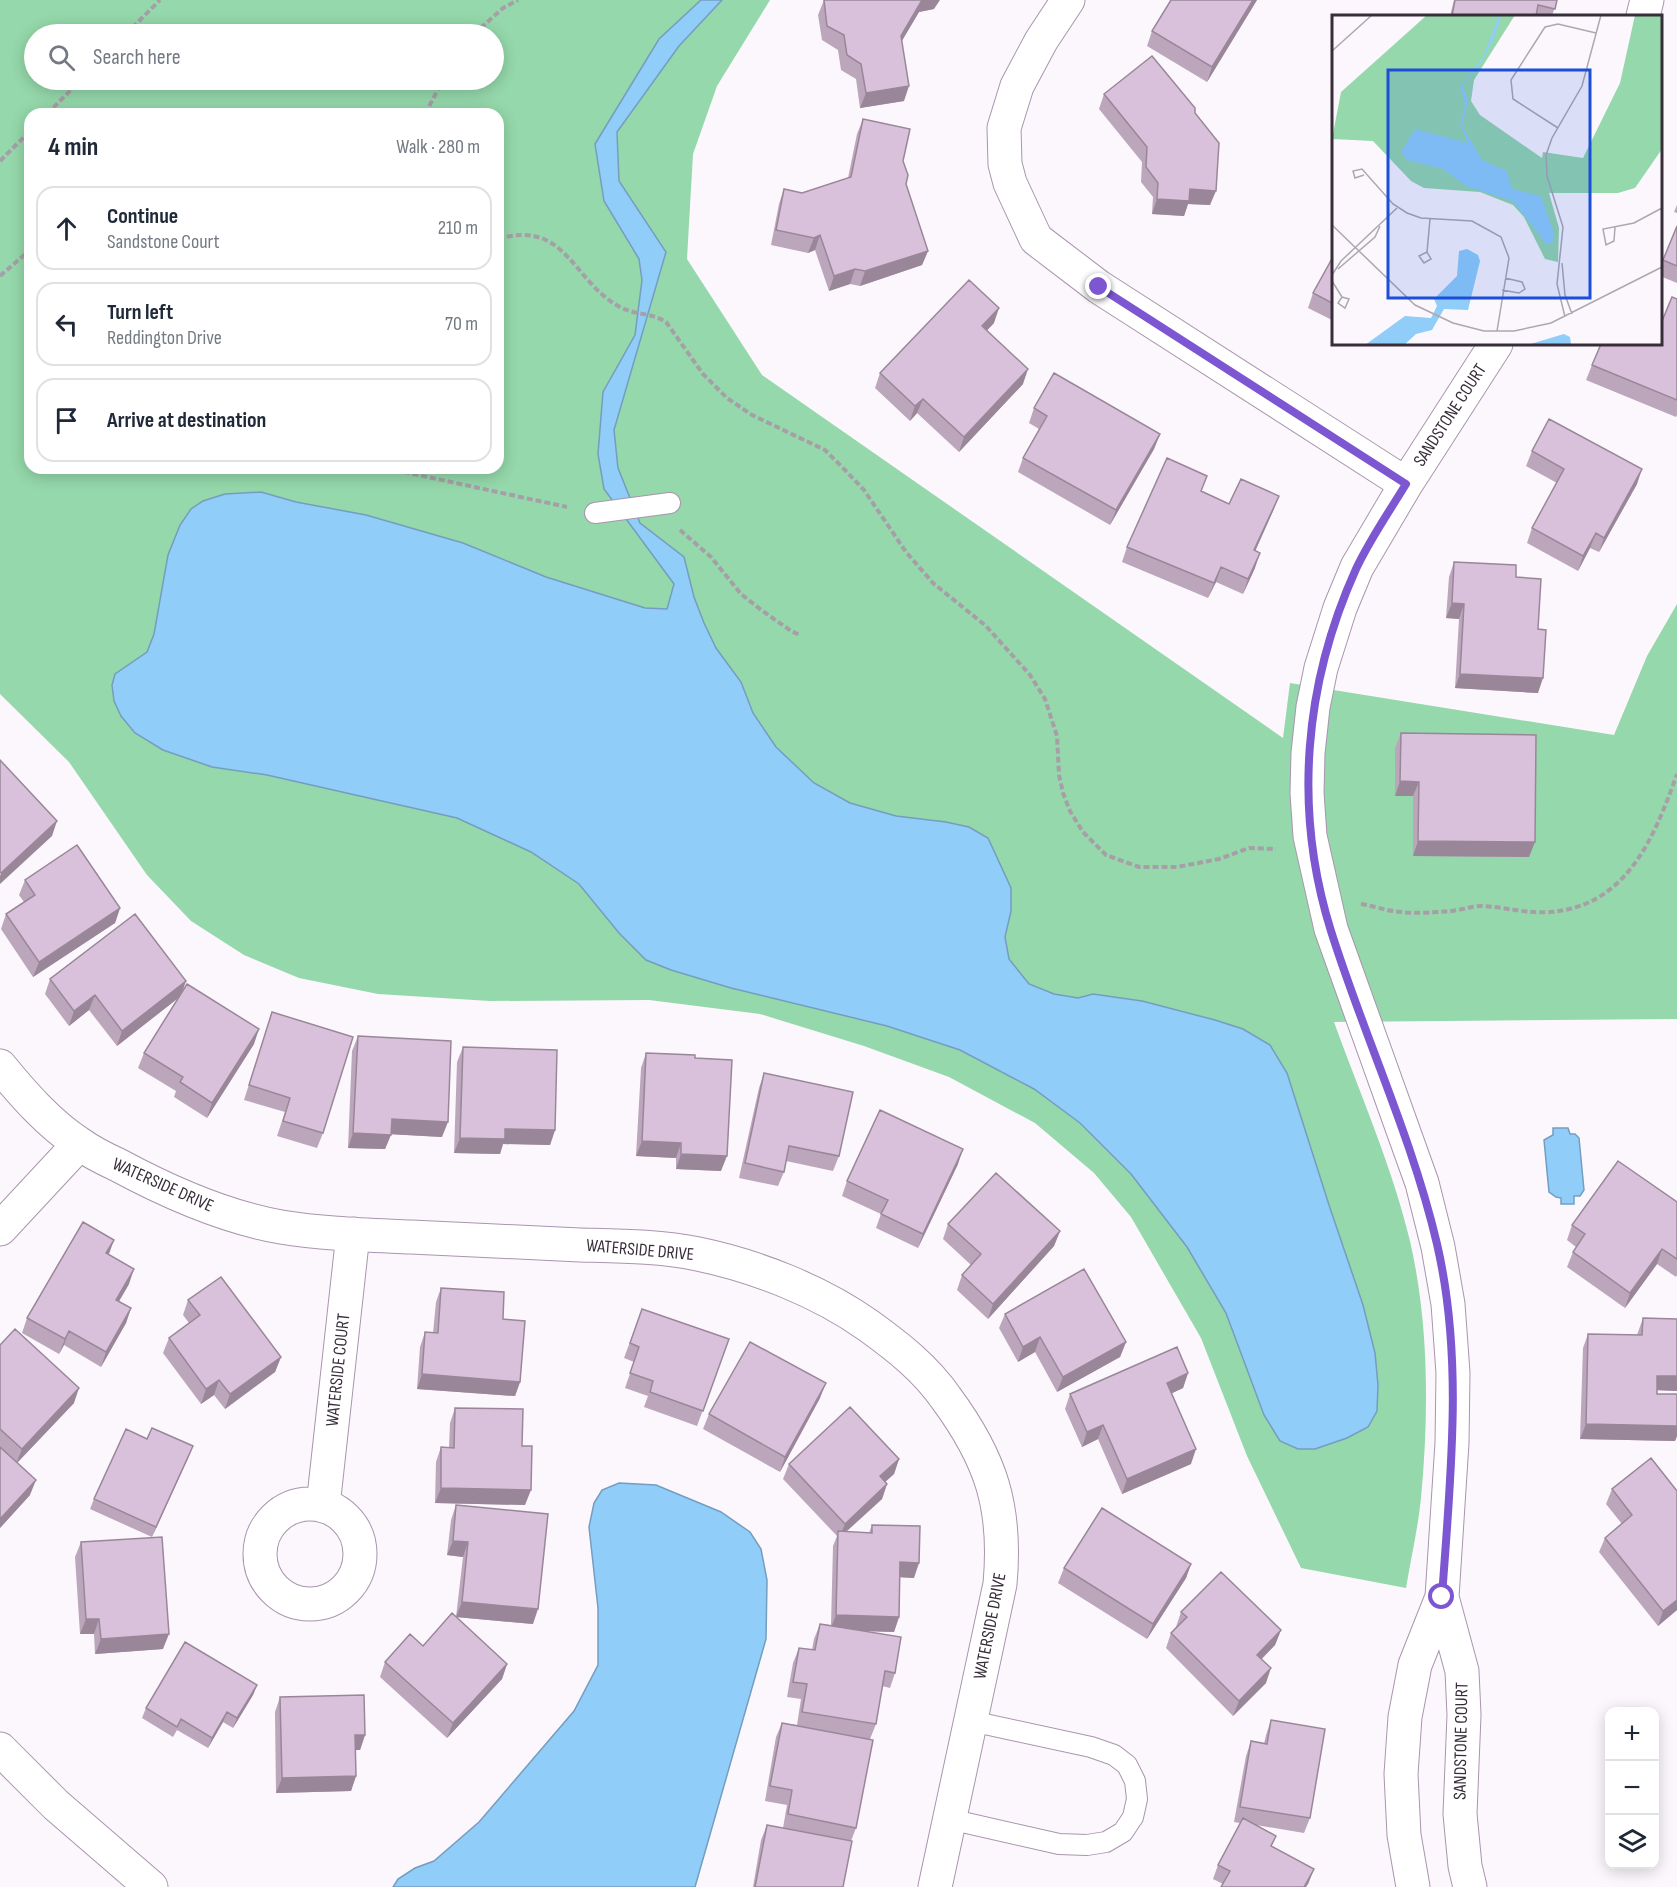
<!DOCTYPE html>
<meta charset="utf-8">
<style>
body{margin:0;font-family:"Sofia Sans Condensed",sans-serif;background:#f6f6f7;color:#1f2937}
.controls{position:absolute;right:18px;bottom:18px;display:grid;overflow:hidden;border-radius:12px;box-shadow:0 3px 15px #0003}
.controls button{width:54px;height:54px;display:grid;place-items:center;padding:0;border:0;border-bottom:2px solid #e0e1e3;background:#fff;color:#1f2937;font:30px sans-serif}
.stop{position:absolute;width:18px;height:18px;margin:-14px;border:4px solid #7c57d1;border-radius:50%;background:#fff}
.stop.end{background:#7c57d1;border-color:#fff;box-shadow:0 2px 6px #0008}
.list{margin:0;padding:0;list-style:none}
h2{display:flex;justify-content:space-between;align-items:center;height:78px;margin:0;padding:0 24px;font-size:26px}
h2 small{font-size:20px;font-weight:400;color:#747a83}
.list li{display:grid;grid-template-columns:39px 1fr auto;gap:18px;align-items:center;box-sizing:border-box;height:84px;margin:0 12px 12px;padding:0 12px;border:2px solid #e0e1e3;border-radius:18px}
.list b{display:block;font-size:22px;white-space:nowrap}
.list p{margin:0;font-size:20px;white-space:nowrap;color:#747a83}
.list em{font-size:20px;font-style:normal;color:#747a83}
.icon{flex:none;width:33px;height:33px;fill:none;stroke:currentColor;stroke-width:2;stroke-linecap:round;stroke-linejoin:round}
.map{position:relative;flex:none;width:1677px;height:1887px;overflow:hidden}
.search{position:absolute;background:#fff;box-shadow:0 3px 15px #0003;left:24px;top:24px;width:480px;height:66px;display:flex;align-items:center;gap:15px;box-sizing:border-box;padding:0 21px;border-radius:33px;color:#747a83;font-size:22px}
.panel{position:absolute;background:#fff;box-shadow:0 3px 15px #0003;left:24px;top:108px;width:480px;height:366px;border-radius:18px}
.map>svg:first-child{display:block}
.green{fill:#95d8ab;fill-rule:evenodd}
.water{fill:#90cdf8;stroke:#759dbf;stroke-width:1.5}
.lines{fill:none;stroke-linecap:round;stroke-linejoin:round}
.lane-casing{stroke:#a995ae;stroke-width:22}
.street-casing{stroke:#a995ae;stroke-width:35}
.path{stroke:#a69fa7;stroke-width:4;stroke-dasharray:6 3;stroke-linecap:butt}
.lane{stroke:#fff;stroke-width:20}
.street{stroke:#fff;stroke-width:33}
.wall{fill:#bba6bc}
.shaded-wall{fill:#998799}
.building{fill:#dac1db;stroke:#998799;stroke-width:1.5}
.route{stroke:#7c57d1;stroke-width:8}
.labels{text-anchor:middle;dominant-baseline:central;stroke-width:4.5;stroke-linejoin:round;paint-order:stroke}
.street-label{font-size:18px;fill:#372e39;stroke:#fff}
.inset-road{fill:none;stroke:#ada7af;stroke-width:1.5}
.view{fill:#1d4ed8;fill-opacity:0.15;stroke:#1d4ed8;stroke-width:3}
.inset-edge{fill:none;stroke:#372e39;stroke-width:3}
</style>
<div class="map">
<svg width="1677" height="1887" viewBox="0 0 1677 1887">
<rect width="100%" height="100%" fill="#fcf7fd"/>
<!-- green -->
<path class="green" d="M0,0h770l-53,86 -24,68 -6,105 75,116 521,363 7,-55 324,52 33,-79 30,-52v415l-343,3c26,72 58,144 76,219 19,83 19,172 11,257 -3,30 -10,60 -15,90l-105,-20 -54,-112 -46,-118 -70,-121 -37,-44 -59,-50 -86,-46 -85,-31 -104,-32 -111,-14 -159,1 -112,-7 -79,-16 -55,-23 -53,-34 -44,-46 -78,-113 -69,-68zM34,34h460v46h-460zM30,114h468v354h-468z"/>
<!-- water -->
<path class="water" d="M701,0h21l-43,46 -62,86 2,49 47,71 -52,178 4,38 22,55 44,34 10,40 10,26 12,25 25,34 12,31 23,34 38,36 36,20 46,13 50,6 23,5 19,11 23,50v23l-6,26 4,22 20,25 25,10 24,4 15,-4 49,7 73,19 28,9 27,16 17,28 42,132 34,100 12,48 3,32 -1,26 -9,16 -21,11 -32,11h-17l-18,-8 -16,-26 -38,-102 -39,-66 -56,-73 -51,-51 -46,-34 -74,-39 -73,-24 -156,-38 -60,-18 -25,-10 -27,-27 -40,-49 -48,-32 -74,-34 -190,-43 -55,-8 -49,-17 -28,-17 -14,-17 -7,-15 -2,-16 3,-11 32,-22 7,-18 14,-79 12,-30 11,-16 12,-8 22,-7 36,-2 35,10 70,13 97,28 83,34 99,31 22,1 7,-25 -70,-95 -6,-35 5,-62 32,-57 7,-55 -3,-21 -35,-58 -9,-57 64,-105z
M1553,1128h15l2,6h5l4,4 5,52 -4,6h-6v8h-13v-6l-5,-1 -7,-5 -5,-52 9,-5z
M619,1483l37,2 65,27 29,20 11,17 6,31 -1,59 -71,248h-302l5,-8 17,-11 19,-7 45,-39 95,-111 24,-46v-57l-9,-81 5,-24 8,-13z"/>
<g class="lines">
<!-- lane casing -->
<g class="lane-casing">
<path id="lane" d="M595,513l75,-10
M949,1819l110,25 28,1 19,-3 17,-10 10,-15 4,-18 -2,-18 -8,-16 -13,-10 -23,-8 -120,-26"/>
</g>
<!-- street casing -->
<g class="street-casing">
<path id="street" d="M1068,0l-27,41 -24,45 -13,42 1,36 5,19 26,56 63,48 307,197
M1643,16l4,-16
M0,1066c23,28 49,58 80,78 11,8 25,15 38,21 50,27 106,52 163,62 43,7 87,8 130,10 56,3 113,5 169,8 39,1 79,1 118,9 58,12 122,37 171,72 29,21 56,42 77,72 45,61 61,109 54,186l-65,303
M0,1229l79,-85
M260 1554a50 50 0 1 1 100 0a50 50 0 1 1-100 0Z
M323,1506l30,-272
M1442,1597l20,74 2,44 -4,99 5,52 5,21
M0,1749l56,56 95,82
M1413,1887l-9,-52 -3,-61 4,-57 10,-52 27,-68 10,-154 1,-70 -5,-69 -10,-57 -16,-64 -91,-254 -21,-93 -3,-43 1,-40 5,-46 8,-39 19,-60 17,-41 49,-83 90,-140"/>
</g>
<!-- path -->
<path class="path" d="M126,34l34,-34
M474,34l29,-26 15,-8
M47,114l34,-34
M425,114l18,-34
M0,161l30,-30
M498,239c69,-21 75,45 124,69 14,7 31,5 44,14l37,52 24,24 25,17 73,35 20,20 19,20 42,62 27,31 53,43 44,49 15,24 12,37 2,39 4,18 7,18 13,21 23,23 33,12h38l42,-8 30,-11 27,1
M0,276l30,-26
M386,468l181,39
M680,530l31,27 30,37 19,15 31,22 9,4
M1361,904c13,2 26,7 40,8 16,2 34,0 50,-1 11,-1 21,-5 31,-5 23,1 45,8 68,6 77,-6 104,-74 127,-138"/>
<!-- lane -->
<use href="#lane" class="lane"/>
<!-- street -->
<use href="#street" class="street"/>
</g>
<!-- wall -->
<path class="wall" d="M824,0l110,9 -15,3 -17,28 2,61 -44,7 -4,-29 -15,-9 -3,-20 -16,-10 -4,-25z
M1257,0l-50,82 -60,-36 5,-15z
M1454,0h103l-5,16h-102z
M1104,94l91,19 15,92 -22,-1 -4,12 -32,-2 1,-17 -12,-15 1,-20 -43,-53z
M863,119l40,42 3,23 22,67 -6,14 -62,21 -10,-2 -21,7 -14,-41 -7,3 -37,-8 8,-41 5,-15 18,4 46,-15 9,-44z
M1677,205v8l-3,-1z
M1677,226v57l-17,-7v-8z
M1334,255v66l-26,-13 5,-15z
M1677,299v116l-1,2 -90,-37 6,-15 68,-21z
M994,323l-7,7 36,54 -64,68 -42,-39 -7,8 -35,-33 5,-15z
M1034,408l126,26 -6,15 -44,76 -92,-53 5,-14 16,-29 -10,-6z
M1532,451l105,33 -38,68 -9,-4 -12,23 -51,-28 5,-15 25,-45 -31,-17z
M1201,491l28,13 50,-8 -6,15 -18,40v17l-12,26 -27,-12 -8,16 -86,-36 5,-15z
M1454,562l62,15 22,116 -83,-5 4,-69 -13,-1 3,-41z
M1401,733l128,124 -116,-1v-60h-18v-48z
M25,880l95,28 -5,15 -82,54 -32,-48 5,-15 18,-12 -5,-7z
M50,979l133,11 71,54 -47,74 -33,-21 2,-6 -38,-23 6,-15 34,-55 -61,48 -28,-36 -20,16 -24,-32z
M272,1012l51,121 -6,15 -40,-12 8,-24 -41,-12z
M358,1036l84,101 -51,-3 -6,15 -37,-1 4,-97z
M463,1047l92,83 -5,15 -47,-1 -3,10 -46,-1 3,-91z
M646,1053l49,5 26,113 -45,-2v-11l-40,-2 5,-88z
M764,1073l75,83 -6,15 -47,-10 -2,11 -6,14 -39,-8 20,-90z
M958,1164l-40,84 -42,-20 5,-14 -39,-18 5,-15z
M1677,1202v73l-1,2 -19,-13 -32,44 -58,-41 6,-15 3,-5 -9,-7 5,-15z
M948,1224l112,7 -6,15 -66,73 -31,-29 5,-15 9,-10 -28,-26z
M109,1254l20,30 -10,17 12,7 -5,15 -25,44 -37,-22 -5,9 -37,-21 5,-15z
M441,1288l62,31 17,63 -5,14 -98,-7 3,-42 5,-15 8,1 3,-31z
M188,1300l93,57 -6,15 -50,37 -11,-14 -13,9 -38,-51 6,-15 20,-15 -6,-8z
M642,1309l87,30 -32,87 -53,-19 4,-11 -23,-8 9,-26 -10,-4z
M1005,1314l121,28 -6,15 -63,35 -22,-40 -17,10 -19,-34z
M1643,1318l34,1v72l-20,-1v4h20v42l-2,5 -95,-2 3,-91 5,-14 49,1z
M0,1345l74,58 -57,60 13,32 -30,33z
M1188,1373l-5,15 -11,5 19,71 -69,30 -24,-55 -16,8 -17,-38 5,-15z
M820,1398l-40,74 -77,-43 6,-15z
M455,1408l67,38 3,59 -90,-2 1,-41 5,-15h8l1,-24z
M147,1439l42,17 -37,81 -62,-28 4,-10z
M1651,1458l26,152 -19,16 -59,-74 6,-14 17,-14 -16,-20 6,-15z
M899,1459l-5,15 -9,8 2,2 -5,15 -36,33 23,1 3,-8 42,53 -14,-1 -1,40 -5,15 -30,-1 31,42 -5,15 -8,-2 -6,38 -6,15 -14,89 -5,13 -8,46h-90l8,-47 6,-15 16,3 4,-23 -22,-4 11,-64 6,-14 15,2 4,-26 -14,-2 6,-34 6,-15 13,2 2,-11 6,-15 11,1 2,-79 4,-10 -54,-57 6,-15z
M456,1505l77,119 -77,-7 7,-60 -16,-2 4,-35z
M81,1542l82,107 -68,5 -1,-20h-14l-5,-77z
M1191,1564l-5,14 -39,61 -89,-56 6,-15z
M1181,1612l100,18 -6,15 -13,14 4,24 -33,33 -67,-68 5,-15 5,-6z
M423,1646l84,18 -5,15 -55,59 -67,-61 5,-15z
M257,1685l-4,10 -20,33 -10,-6 -15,26 -31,-18 -4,7 -31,-19 4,-10z
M280,1697l85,38 -5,15h-4v26l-5,15 -75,2 -1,-81z
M1271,1720l39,98 -6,15 -48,-8 16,22 42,22 -6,15h-85l-10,-5 5,-14 22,-42 -6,-1 12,-66 5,-15 13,3 2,-9z"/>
<!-- shaded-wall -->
<path class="shaded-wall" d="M922,0h18l-6,9 -15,3 -23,39 5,-15z
M1253,0h4l-50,82 5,-15z
M909,86l-5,15 -44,7 6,-15z
M1190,189l26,2 -6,14 -22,-1 -4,12 -32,-2 5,-15z
M820,235l-5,15 -7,3 6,-15z
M928,251l-6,14 -62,21 5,-15z
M855,269l-5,15 -21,7 5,-15z
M999,308l-5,15 -17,18 5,-15z
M1028,369l-5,15 -64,68 5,-15z
M923,399l-6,14 -7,8 5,-15z
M1160,434l-6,15 -44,76 6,-15z
M1642,469l-5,15 -38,68 5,-14z
M1279,496l-6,15 -24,54 5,-15z
M1596,533l-6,15 -12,23 5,-15z
M1260,553l-5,15 -12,26 5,-15z
M1221,567l-5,15 -8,16 6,-15z
M1452,603l12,1 -5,15 -13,-1z
M1460,674l83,4 -5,15 -83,-5z
M1400,781l19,1 -6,14h-18z
M57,821l-5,15 -52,48v-8l1,-3z
M1418,841l117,1 -6,15 -116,-1z
M120,908l-5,15 -82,54 6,-15z
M186,981l-5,15 -64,50 5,-15z
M95,995l-6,15 -20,16 5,-15z
M259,1029l-5,15 -47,74 5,-15z
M392,1119l56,3 -6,15 -56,-3z
M505,1129l50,1 -5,15 -47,-1 -3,10 -46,-1 6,-15z
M353,1133l38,2 -6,14 -37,-1z
M642,1141l39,2 -5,15 -40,-2z
M963,1149l-5,15 -40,84 5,-14z
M681,1154l46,2 -6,15 -45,-2z
M1060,1231l-6,15 -66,73 5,-15z
M114,1240l-5,14 -3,-1z
M1662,1249l-5,15 -32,44 5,-15z
M134,1269l-5,15 -18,31 5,-15z
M131,1308l-5,15 -25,44 5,-15z
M69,1331l-5,14 -5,9 6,-15z
M1040,1337l-5,15 -17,10 5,-15z
M1126,1342l-6,15 -63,35 6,-15z
M281,1357l-6,15 -50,37 5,-15z
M1188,1373l-5,15 -21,10 5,-15z
M422,1374l98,8 -5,14 -98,-7z
M1657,1376h20v15l-25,-1z
M219,1380l-5,15 -13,9 5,-15z
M826,1383l-6,15 -40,74 5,-15z
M79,1388l-5,15 -58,61 6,-15z
M1586,1424l91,2v10l-2,5 -95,-2z
M1103,1425l-5,14 -16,8 5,-15z
M193,1446l-4,10 -37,81 4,-10z
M1196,1449l-5,15 -69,30 5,-15z
M899,1459l-5,15 -19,17 5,-15z
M36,1480l-6,15 -30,33v-9z
M887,1484l-5,15 -43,39 6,-14z
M441,1488l90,2 -6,15 -90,-2z
M453,1541l15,1 -5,15 -16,-2z
M900,1562l19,1 -5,15 -19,-1z
M1191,1564l-5,14 -39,61 6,-15z
M1677,1600v10l-19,16 5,-15z
M462,1602l76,7 -5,15 -77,-7z
M836,1615l63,2 -5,15 -64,-2z
M86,1619h13l-5,15h-14z
M1281,1630l-6,15 -24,24 6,-14z
M169,1634l-6,15 -68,5 6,-15z
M507,1664l-5,15 -55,59 6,-15z
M1271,1668l-5,15 -33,33 6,-15z
M257,1685l-4,10 -20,33 4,-10z
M227,1712l-4,10 -15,26 4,-10z
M355,1735h10l-5,15h-10z
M356,1776l-5,15 -75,2 6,-15z
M1314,1869l-6,15 -2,3h-2z"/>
<!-- building -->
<path class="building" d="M824,0h98l-21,36 8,50 -43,7 -5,-29 -14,-9 -3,-20 -17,-9z
M1171,0h82l-41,67 -60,-36z
M1455,0h102l-2,9 -17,-4 -2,11h-84z
M1152,56l43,52v5l24,30 -3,48 -26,-2 -1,12 -32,-2 1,-16 -12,-16 1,-20 -43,-53z
M863,119l47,10 -7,32 5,14 -2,9 22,67 -63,20 -10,-2 -21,7 -14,-41 -6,3 -38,-8 8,-41 18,4 49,-16z
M1677,226v40l-14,-6z
M1334,255v49l-21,-11z
M969,280l30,28 -17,18 46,43 -64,68 -41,-38 -8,7 -35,-33z
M1672,297l5,2v101l-85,-35 9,-21h59v-18z
M1054,373l106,61 -44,76 -93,-52 24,-42 -13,-8z
M1549,419l93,50 -38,69 -8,-5 -13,23 -51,-28 32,-59 -32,-18z
M1167,458l40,18 -6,15 28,13 12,-25 38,17 -25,54 6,3 -12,26 -27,-12 -7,16 -87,-36z
M1454,562l62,3v12l25,2 -3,50 8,1 -3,48 -83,-4 4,-70 -12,-1z
M1401,733l135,2 -1,107 -117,-1 1,-59 -19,-1z
M0,760l57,61 -56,52 -1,-1z
M77,845l43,63 -81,54 -33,-48 29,-19 -10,-15z
M135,914l51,67 -64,50 -27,-36 -21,16 -24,-32z
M187,984l72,45 -47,74 -32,-21 3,-5 -39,-24z
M272,1012l81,25 -30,96 -40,-12 7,-23 -41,-13z
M358,1036l93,5 -3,81 -56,-3 -1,16 -38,-2z
M463,1047l94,3 -2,80 -50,-1v10l-45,-1z
M646,1053l49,2v3l37,2 -5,96 -46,-2v-11l-39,-2z
M764,1073l89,19 -14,64 -50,-10 -5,26 -39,-9z
M880,1110l83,39 -40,85 -42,-20 7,-14 -41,-19z
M1618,1161l59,41v57l-15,-10 -32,44 -57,-41 12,-18 -13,-9z
M996,1173l64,58 -67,73 -31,-29 19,-21 -33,-30z
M83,1222l31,18 -8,13 28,16 -18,31 15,8 -25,44 -37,-21 -4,8 -38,-21z
M1084,1269l42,73 -63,35 -23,-40 -17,10 -18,-33z
M221,1277l60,80 -51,37 -11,-14 -13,9 -37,-51 31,-23 -12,-15z
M441,1288l63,4 -1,27 22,2 -5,61 -98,-8 3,-42 13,1z
M642,1309l87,30 -26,72 -53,-19 3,-11 -23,-8 9,-26 -9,-4z
M1643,1318l34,1v57h-20v18h20v32l-91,-2 2,-90 54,1z
M15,1329l64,59 -57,61 -22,-20v-84z
M750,1342l76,41 -41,74 -76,-43z
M1177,1347l11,26 -21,10 29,66 -69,30 -24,-54 -16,7 -17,-38z
M850,1407l49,52 -19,17 7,8 -42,40 -56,-60z
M455,1408l68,1 -1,37h10l-1,44 -90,-2v-41l13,1z
M152,1428l41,18 -37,81 -62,-28 32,-70 21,10z
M0,1447l36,33 -36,39z
M1651,1458l26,33v109l-14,11 -58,-73 27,-23 -20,-26z
M456,1505l92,9 -10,95 -76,-7 6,-60 -15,-1z
M1102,1508l89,56 -38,60 -89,-56z
M872,1525l48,1 -1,37 -19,-1 -1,55 -63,-2 2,-84 34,2z
M162,1537l7,97 -68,5 -2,-20h-13l-5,-77z
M1221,1572l60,58 -24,25 14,13 -32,33 -68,-68 16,-16 -6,-5z
M452,1613l55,51 -54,59 -68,-61 25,-28 13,12z
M820,1624l81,13 -6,36 -10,-2 -9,53 -74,-12 5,-28 -14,-2 6,-34 16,2z
M185,1642l72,43 -20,33 -10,-6 -15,26 -31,-19 -4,8 -31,-19z
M364,1695l1,40h-10l1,41 -74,2 -2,-81z
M1271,1720l54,9 -15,89 -70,-11 11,-66 16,3z
M782,1723l91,17 -17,88 -68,-14 4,-24 -22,-4z
M1243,1818l33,18 -5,10 43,23 -10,18h-83l9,-16 -12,-6z
M767,1825l85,16 -9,46h-88z"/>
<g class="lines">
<!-- route -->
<path class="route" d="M1099,287l307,197c-17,28 -36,55 -50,85 -52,115 -63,241 -25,362 33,105 81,206 106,313 27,116 13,236 5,353"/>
</g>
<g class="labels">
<!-- street labels -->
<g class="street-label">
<text transform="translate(1450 415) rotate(-57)">SANDSTONE COURT</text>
<text transform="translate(163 1185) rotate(24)">WATERSIDE DRIVE</text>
<text transform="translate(640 1250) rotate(5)">WATERSIDE DRIVE</text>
<text transform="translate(338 1370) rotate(-84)">WATERSIDE COURT</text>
<text transform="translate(990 1626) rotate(-79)">WATERSIDE DRIVE</text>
<text transform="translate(1461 1741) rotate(-89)">SANDSTONE COURT</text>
</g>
</g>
<!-- overview -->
<g transform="translate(1332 15)">
<rect width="330" height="330" fill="#fcf7fd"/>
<path d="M95,0h88l-41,65 -3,21 9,14 62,43 1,-6 40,6 37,-75 15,-68h27v134l-27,39 -17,5h-69l10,35 -1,34 -13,-3 -21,-42 -11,-12 -33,-13 -56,-4 -13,-7 -38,-40 -41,-2 9,-47z" fill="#95d8ab"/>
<path d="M167,0l2,2 -8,23 -12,23 -19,23 6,14 -6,26 20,34 25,11 5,18 29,7 13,37 -1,9 -6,3 -34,-44 -47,-15 -23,-17 -36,-9 -6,-8 14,-23 53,14 -8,-18 5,-21 -5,-17 23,-30zM135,234l11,6 2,6 -12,49 -24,-1 -12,21 -16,4 -12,11h-39l40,-29 26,2 6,-12 -3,-7 23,-23 2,-25zM232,319l6,3 1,8h-44z" fill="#90cdf8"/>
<path class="inset-road" d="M0,36l40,-36M226,113l-45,-29 -2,-19 34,-53 13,-3 38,9M32,160l-9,3 -2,-7 9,-2 31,35 14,9 14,5 51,3 29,16 8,21 -12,73M0,210l83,80 38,18 31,8h30l37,-8 111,-56M283,212l-1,14 -8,4 -3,-16 31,-6 28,-15M95,237l-8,4 5,7 7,-4 -4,-7 3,-33M230,248l3,32 7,19M6,254l37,-32 5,-11M0,260l9,-14 56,-53M0,266l10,16 7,2 -4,9 -7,-5 4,-6M170,275l17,3 6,-4 -3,-7 -17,-4M233,302l-8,-33 6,-57 -16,-51 -1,-21 6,-17 30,-52 19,-71"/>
<path class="view" d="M56,55h202v228h-202z"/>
<rect width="330" height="330" class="inset-edge"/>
</g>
</svg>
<div class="controls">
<button>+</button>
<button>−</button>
<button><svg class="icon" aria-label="layers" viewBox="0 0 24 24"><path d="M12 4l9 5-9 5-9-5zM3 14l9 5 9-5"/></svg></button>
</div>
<div class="stop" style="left:1442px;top:1597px"></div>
<div class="stop end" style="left:1099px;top:287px"></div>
<div class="search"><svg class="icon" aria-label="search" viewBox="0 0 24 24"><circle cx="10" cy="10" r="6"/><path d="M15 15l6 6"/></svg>Search here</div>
<section class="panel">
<h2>4 min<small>Walk · 280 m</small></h2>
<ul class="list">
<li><svg class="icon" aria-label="ahead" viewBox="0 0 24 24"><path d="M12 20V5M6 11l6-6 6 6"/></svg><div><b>Continue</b><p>Sandstone Court</p></div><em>210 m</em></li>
<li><svg class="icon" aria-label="left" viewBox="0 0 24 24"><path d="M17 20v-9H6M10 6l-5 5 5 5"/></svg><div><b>Turn left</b><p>Reddington Drive</p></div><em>70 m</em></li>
<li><svg class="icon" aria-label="arrive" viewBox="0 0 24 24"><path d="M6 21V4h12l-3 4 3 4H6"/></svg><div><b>Arrive at destination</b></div></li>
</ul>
</section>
</div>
